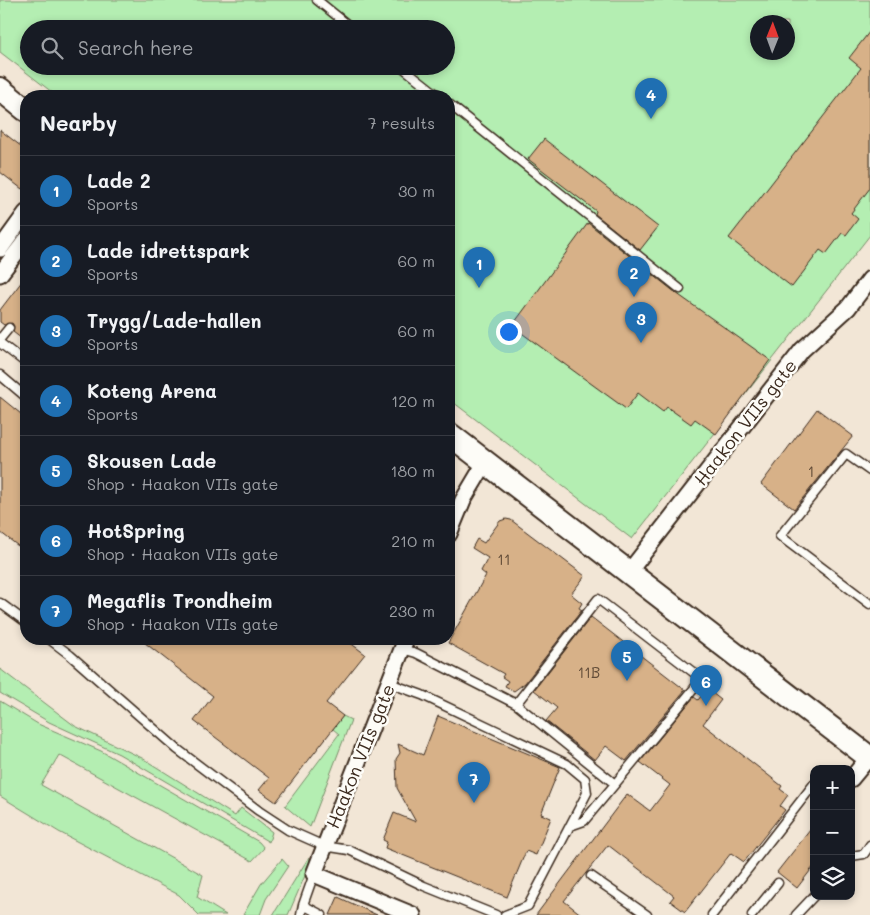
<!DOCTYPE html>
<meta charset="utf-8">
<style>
body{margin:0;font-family:Mali,sans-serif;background:#242831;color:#f1f3f6}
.controls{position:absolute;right:15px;bottom:15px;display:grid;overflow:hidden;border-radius:10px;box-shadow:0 2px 8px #0003}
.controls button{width:45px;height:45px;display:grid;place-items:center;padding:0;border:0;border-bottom:1px solid #363941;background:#171b24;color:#f1f3f6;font:25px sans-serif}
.compass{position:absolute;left:750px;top:15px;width:45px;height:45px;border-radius:50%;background:#171b24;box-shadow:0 2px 8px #0003;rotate:1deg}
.you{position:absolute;left:508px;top:331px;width:18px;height:18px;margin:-12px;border:4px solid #fff;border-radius:50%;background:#1a73e8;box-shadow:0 0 0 8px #1a73e833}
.badge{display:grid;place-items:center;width:32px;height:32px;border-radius:50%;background:#1f6fb2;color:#fff;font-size:16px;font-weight:700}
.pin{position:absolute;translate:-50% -41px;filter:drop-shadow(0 1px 2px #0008)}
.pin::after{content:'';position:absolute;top:26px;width:18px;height:15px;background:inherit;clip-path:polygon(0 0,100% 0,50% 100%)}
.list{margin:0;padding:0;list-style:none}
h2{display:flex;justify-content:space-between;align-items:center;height:65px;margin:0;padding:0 20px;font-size:21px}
h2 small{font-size:16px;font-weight:400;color:#9ea1a6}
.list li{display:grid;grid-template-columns:32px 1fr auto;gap:15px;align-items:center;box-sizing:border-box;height:70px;padding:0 20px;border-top:1px solid #363941}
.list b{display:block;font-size:19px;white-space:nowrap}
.list p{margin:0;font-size:16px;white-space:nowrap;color:#9ea1a6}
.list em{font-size:16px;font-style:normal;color:#9ea1a6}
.icon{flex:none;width:28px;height:28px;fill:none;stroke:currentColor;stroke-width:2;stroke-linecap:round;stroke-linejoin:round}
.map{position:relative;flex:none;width:870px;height:915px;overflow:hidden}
.search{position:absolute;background:#171b24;box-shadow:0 2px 8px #0003;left:20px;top:20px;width:435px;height:55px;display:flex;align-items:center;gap:12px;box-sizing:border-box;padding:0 18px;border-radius:28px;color:#9ea1a6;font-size:19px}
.panel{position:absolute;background:#171b24;box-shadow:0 2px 8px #0003;left:20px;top:90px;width:435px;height:555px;border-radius:20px}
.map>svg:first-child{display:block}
.green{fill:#b4eeb2;stroke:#788c68;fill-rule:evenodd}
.building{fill:#d7b188;stroke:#3b2a1e}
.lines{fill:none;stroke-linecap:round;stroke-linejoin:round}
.service-casing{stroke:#3b2a1e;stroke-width:11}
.minor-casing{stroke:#3b2a1e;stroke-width:19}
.secondary-casing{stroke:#3b2a1e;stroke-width:26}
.service{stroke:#fdfcf7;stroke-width:8}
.minor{stroke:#fdfcf7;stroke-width:15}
.secondary{stroke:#fdfcf7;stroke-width:22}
.labels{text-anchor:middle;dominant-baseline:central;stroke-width:5;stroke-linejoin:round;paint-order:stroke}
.number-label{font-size:15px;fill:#624c38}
.street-label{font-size:18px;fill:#3b2a1e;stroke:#fdfcf7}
</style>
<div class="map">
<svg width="870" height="915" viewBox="0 0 870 915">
<rect width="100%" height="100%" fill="#f2e6d6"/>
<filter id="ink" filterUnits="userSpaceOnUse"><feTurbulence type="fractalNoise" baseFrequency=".02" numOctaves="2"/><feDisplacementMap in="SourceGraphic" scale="10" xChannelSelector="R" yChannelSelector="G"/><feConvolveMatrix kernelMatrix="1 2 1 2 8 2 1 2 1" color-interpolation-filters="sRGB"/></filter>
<g filter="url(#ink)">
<!-- green -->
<path class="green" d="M0,0h870v235l-238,304 -183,-140v-303h-392l-57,-44zM758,22h30v30h-30zM29,29h417v37h-417z
M0,669l75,57 67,32 93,58 6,-8 31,24 -3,10 -150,-88 -70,-32 -49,-29z
M0,701l38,23 63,27 158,91 5,6 -12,13 -193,-106 -18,30 162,90 -6,22 29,18h-27l-20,-20 -120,-63 -59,-36z
M343,716l8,4 -41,107 -25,-21 54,-72 -6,-5z
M309,857l1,7 -22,51h-15z
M282,859l6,7 -22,33 -6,16h-17l18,-31z"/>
<!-- building -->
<path class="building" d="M870,31v157l-19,25 7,6 -12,16 -4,-2 -16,21 -6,-4 -28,37 -63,-49 132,-170 -12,-10z
M0,130l26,20v33l-4,6 -22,-17z
M544,139l114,88 -18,23 -45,-36 1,-3 -68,-52z
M588,223l88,70 94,67 -54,74 -21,-15 -4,5 -24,-17 -4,5 -25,-19 -12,16 -114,-83z
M26,276v66l-13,-10 1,-6 -2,-3 -8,2 -4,-3v-12z
M0,397l26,21v134l-26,-20z
M817,409l36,27 -59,73 -33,-25z
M506,519l5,1 74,56 -14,18 11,9 -3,5 3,2 -57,73 -11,8 -9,-5 3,-5 -6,-4 2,-3 -56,-31 38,-68 -5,-4 7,-13 -16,-10 5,-9 7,4 16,-22z
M591,617l94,73 -59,71 -20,-15 -11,14 -49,-39 11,-13 -23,-18z
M140,639h205l20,15 -39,49 17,13 -67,86 -17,-12 10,-12 -75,-57 19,-25z
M707,689l14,11 -18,24 79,62 -2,3 8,6 -8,11 5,4 -41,52 -13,-9 -46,59 -15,-11 4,-5 -66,-51 -44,56 18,14h-46l91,-121 23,17 20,-26 -30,-23 54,-65 4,3z
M438,716l122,51 -19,47 10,4 -15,37 -10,-4 -19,46 -122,-49 2,-6 -4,-2 11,-27 22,9 -19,-34 -1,-29 4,-6 -2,-9 25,11z
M814,825v41l-17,22 -20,-16z
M338,897l39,18h-47z"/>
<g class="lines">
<!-- service casing -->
<g class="service-casing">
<path id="service" d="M317,0l36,29
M401,66l38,30
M449,104l231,185
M0,339l9,-11
M0,343l26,20
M0,375l26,22
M870,471l-24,-17 -66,82 90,68
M0,603l26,19
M49,639l21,16 107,94 82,62 29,19 36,16 25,4 75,36 72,29
M402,649l14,4 100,51 99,80 87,-105 -104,-80 -82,105
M389,683l33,12 145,69 18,15 2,14 -59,113 -23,9
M570,826l14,-5 31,-37
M851,856l13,-2 6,-9
M314,874l-11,31 19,10
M591,876l56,39
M301,915l2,-10
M712,915l102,-131
M752,915l26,-32
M796,915l18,-19"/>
</g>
<!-- minor casing -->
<g class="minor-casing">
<path id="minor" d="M0,249l26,-36
M0,274l26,-34
M449,534l14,-34 22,-37
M628,573l174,-223 46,-42 22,-29
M406,639l-92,235 99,41
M851,779l19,-23"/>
</g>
<!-- secondary casing -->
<g class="secondary-casing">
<path id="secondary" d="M0,89l26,21
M449,434l421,324"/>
</g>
<!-- service -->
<use href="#service" class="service"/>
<!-- minor -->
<use href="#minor" class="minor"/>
<!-- secondary -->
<use href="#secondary" class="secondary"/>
</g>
</g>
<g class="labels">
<!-- number labels -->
<g class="number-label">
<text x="811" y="471">1</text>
<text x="504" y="559">11</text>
<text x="589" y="672">11B</text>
</g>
<!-- street labels -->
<g class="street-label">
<text transform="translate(745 422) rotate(-52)">Haakon VIIs gate</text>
<text transform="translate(360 756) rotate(-68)">Haakon VIIs gate</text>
</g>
</g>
</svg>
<div class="controls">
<button>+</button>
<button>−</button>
<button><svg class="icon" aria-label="layers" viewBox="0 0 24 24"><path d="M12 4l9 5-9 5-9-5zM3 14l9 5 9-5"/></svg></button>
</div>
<svg class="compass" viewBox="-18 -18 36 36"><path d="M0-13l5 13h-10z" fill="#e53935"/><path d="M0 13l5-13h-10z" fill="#9ea1a6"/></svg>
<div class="you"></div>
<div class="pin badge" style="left:479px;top:288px">1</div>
<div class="pin badge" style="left:634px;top:297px">2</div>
<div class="pin badge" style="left:641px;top:343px">3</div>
<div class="pin badge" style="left:651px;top:119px">4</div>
<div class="pin badge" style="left:627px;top:681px">5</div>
<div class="pin badge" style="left:706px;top:706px">6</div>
<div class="pin badge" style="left:474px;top:803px">7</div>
<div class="search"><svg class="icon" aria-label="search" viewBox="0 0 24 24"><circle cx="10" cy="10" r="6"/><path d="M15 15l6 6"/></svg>Search here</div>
<section class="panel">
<h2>Nearby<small>7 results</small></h2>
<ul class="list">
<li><span class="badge">1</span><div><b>Lade 2</b><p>Sports</p></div><em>30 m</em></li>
<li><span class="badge">2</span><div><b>Lade idrettspark</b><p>Sports</p></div><em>60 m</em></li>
<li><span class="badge">3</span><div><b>Trygg/Lade-hallen</b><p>Sports</p></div><em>60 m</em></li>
<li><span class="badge">4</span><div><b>Koteng Arena</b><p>Sports</p></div><em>120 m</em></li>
<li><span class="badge">5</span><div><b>Skousen Lade</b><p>Shop · Haakon VIIs gate</p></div><em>180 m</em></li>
<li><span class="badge">6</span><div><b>HotSpring</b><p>Shop · Haakon VIIs gate</p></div><em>210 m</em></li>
<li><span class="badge">7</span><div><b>Megaflis Trondheim</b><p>Shop · Haakon VIIs gate</p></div><em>230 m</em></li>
</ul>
</section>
</div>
